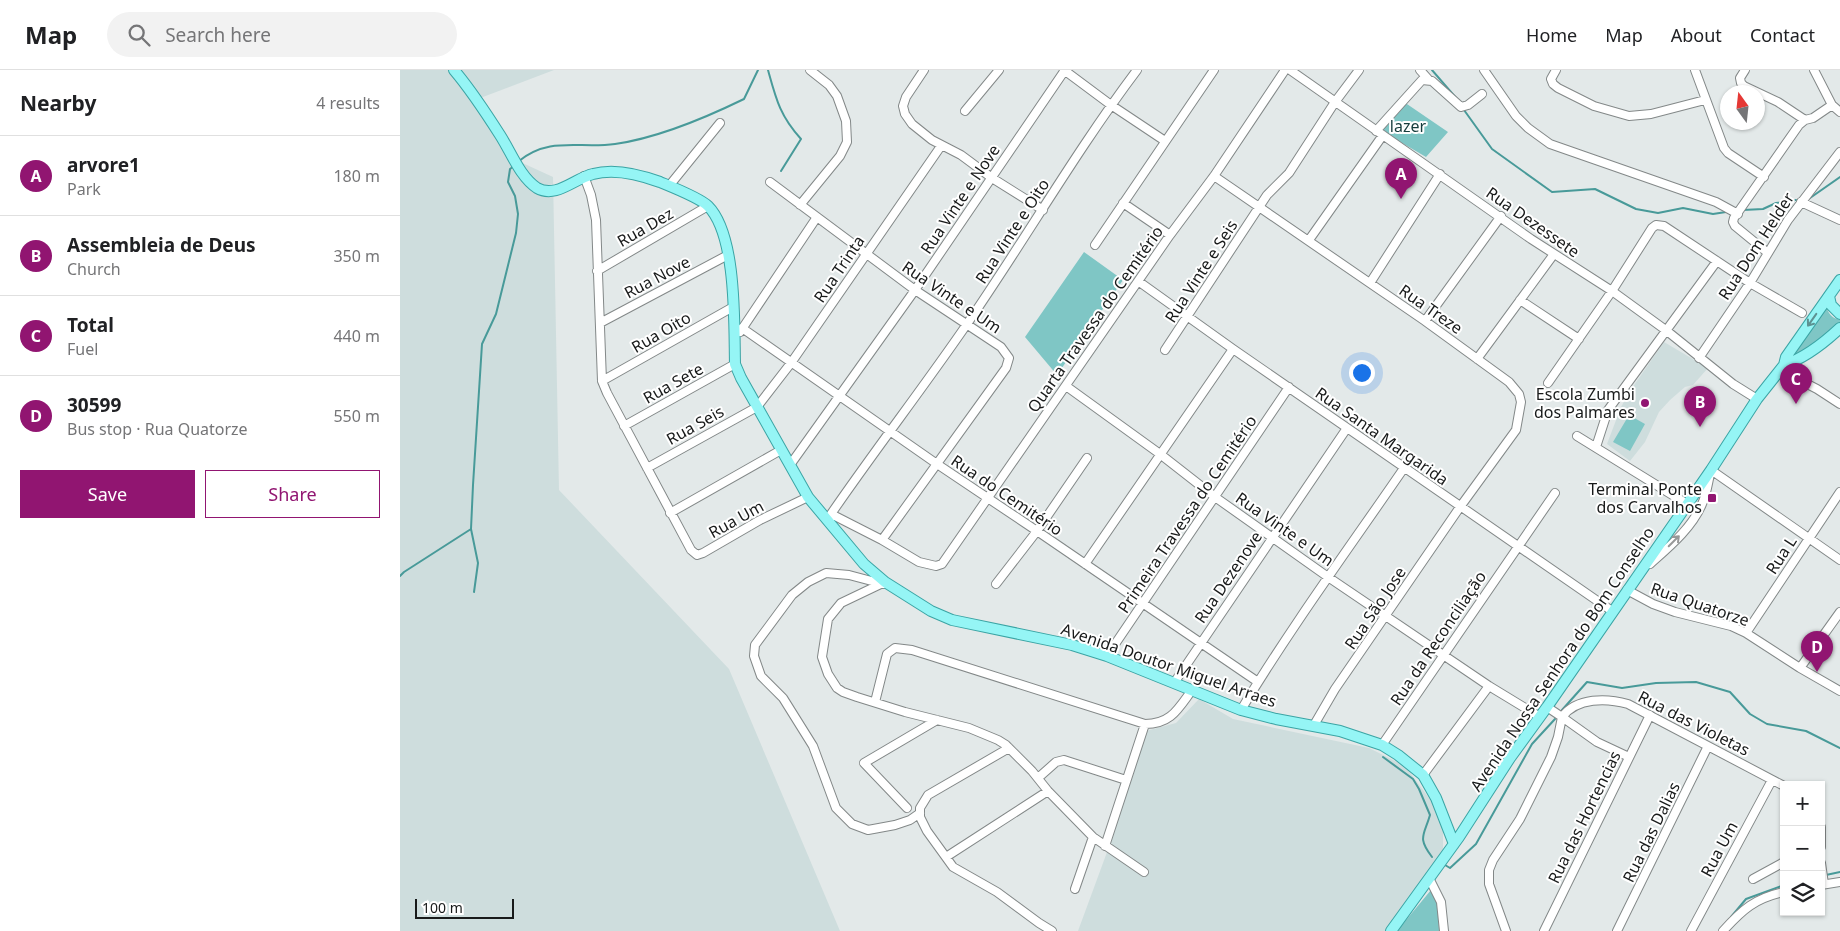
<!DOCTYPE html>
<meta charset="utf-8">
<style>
body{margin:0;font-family:"Noto Sans",sans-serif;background:#f2f2f2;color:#202124}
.controls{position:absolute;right:15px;bottom:15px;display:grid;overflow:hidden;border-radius:0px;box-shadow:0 1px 4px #0004}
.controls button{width:45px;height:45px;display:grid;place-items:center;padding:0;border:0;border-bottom:1px solid #e0e0e0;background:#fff;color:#202124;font:25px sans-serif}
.compass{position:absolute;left:1320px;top:15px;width:45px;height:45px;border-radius:50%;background:#fff;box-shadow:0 1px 4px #0004;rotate:345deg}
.scale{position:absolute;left:15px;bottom:12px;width:99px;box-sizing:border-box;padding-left:5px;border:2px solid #181a1a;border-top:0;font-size:14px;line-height:18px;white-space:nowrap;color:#181a1a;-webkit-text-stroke:4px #fff;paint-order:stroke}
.you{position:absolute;left:961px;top:302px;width:18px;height:18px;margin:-12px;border:4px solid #fff;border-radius:50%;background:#1a73e8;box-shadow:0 0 0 8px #1a73e833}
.badge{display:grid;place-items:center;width:32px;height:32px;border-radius:50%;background:#911571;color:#fff;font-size:16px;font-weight:700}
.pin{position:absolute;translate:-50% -41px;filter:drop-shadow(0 1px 2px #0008)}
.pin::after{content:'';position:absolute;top:26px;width:18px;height:15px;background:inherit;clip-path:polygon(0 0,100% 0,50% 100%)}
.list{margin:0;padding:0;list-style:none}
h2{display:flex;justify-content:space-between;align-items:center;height:65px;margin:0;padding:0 20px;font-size:21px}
h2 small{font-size:16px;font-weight:400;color:#757577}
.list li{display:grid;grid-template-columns:32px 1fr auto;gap:15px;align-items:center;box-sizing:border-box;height:80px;padding:0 20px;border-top:1px solid #e0e0e0}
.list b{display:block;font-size:19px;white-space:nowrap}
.list p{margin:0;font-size:16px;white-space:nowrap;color:#757577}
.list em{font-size:16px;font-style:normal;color:#757577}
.actions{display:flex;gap:10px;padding:15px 20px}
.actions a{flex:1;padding:11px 0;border:1px solid #911571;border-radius:0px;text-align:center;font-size:18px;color:#911571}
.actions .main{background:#911571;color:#fff}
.icon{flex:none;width:28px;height:28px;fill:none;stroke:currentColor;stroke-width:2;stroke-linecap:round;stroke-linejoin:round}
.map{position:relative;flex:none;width:1440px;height:861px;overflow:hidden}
header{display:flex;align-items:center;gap:30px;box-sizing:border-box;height:70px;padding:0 25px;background:#fff;border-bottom:1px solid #e0e0e0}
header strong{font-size:24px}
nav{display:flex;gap:28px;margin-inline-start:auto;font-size:18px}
.search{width:350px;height:45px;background:#f2f2f2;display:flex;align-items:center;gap:12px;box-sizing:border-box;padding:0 18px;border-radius:28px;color:#757577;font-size:19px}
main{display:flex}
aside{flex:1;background:#fff}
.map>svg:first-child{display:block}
.built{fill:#cedddd}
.green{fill:#7fc6c5}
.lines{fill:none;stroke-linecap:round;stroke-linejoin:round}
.stream{stroke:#489a99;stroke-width:2}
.minor-casing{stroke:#838888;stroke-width:10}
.major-casing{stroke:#3ba4a4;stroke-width:12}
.minor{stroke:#fff;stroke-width:8}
.major{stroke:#95f5f5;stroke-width:10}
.oneway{stroke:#5d9292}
.oneway2{stroke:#979898}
.poi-dot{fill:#911571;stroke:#fff;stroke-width:2}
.labels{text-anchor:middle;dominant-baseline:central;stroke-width:4;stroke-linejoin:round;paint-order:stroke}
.park-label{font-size:16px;fill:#153c3c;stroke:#fff}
.street-label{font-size:16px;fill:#181a1a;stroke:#fff}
.poi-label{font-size:16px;fill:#181a1a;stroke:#fff;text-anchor:end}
</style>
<header>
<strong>Map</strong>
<div class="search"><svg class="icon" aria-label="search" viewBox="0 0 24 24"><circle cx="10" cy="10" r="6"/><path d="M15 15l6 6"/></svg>Search here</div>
<nav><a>Home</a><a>Map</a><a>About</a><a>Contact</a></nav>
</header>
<main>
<aside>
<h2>Nearby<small>4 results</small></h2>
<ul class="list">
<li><span class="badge">A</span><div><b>arvore1</b><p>Park</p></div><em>180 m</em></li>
<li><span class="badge">B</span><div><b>Assembleia de Deus</b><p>Church</p></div><em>350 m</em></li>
<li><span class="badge">C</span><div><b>Total</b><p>Fuel</p></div><em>440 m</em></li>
<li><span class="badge">D</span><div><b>30599</b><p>Bus stop · Rua Quatorze</p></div><em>550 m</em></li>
</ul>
<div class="actions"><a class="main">Save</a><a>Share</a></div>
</aside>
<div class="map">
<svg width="1440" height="861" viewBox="0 0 1440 861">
<rect width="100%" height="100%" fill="#e3e9e9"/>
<!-- built -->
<path class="built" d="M0,0h154l-79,30 41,60 37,17 6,313 170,179 111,262h-440z
M1264,272l44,26 -15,17 -8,2 -15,13 -11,12 -14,30 -15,19 -23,-17 14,-37 9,-16z
M799,629l34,20 136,29 36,18 30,40 8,25v19l-58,81h-307l32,-87 36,-113 30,-8z"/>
<!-- green -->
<path class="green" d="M1004,32l44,30 -22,25 -46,-27z
M684,182l39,28 -66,95 -32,-38z
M1426,235c2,8 5,13 14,15v4l-12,12 -39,25z
M1229,345l16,9 -15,27 -17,-9z
M1031,820l7,15 1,26h-42z"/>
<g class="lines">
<!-- stream -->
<path class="stream" d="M368,0c8,29 12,46 33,69l-20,32
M1032,0l25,29
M1064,40l28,39 60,43 43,-3 41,20 22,4 25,-5 30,6 13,-2
M119,91c31,-25 60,-12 96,-17 43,-6 90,-26 129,-45l14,-29
M1410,128l30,-21
M1343,140l20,-1 13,-6 20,-3
M0,506l4,-4 67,-43
M74,522l4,-29 -7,-34 2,-44 9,-141 14,-30 20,-81 2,-19 -3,-18 -7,-14 2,-13 4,-3
M1162,640l25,-28 35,6 34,-5 40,-1 34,10 20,22 17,10 39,7 34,17
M983,687l30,22 6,10 11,26c-6,21 -13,22 2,42
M1045,795l5,3 26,-24 56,-100 23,-25
M1426,805l14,-3
M1331,847l15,-18 38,-14"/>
<!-- minor casing -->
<g class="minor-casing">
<path id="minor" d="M524,0l-18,27 -3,9 2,8 7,10 20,16 29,15 31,23 51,32
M664,0l47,35 54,36
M890,0l241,169 81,52 55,40 66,53 24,15
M1020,0l8,9
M1084,0l32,46 12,12 22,16 166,58 22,12
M1156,0l-5,9 2,5 5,4 36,18 35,10 22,-2 54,-14
M1295,0l29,78 4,5 36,24
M1345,0l-5,8 1,5 3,3 34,16 27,18
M1414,0l18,35 8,7
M565,41l34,-41
M976,61l46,-51 10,1 29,26 7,-2 14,-11
M184,106l7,19 5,25 6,161 5,12 84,157 6,5 6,-2 57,-33 48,-23
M814,106l211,145 84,61 10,12 2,8 -5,28 -56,77 -125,182 -21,36
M370,112l145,108 86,57 8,11 -3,10 -124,172
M269,116l51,-63
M1401,132l39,18
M723,133l47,32
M400,135l40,-49 7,-14 -1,-21 -9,-25 -8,-11 -19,-15
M909,170l74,-105
M695,175l119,-175
M1368,183l-33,-27 -2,-4 1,-4 65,-93 6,-5 8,-2 19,-13
M197,201l111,-65
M738,211l95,68 379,262
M970,213l70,-109
M1120,230l59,39
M1025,251l76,-105
M200,253l128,-68
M342,258l195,136 100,67 221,151
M340,262l77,-115
M765,280l102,-155 22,-22 46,-71 24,-32
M1299,288l51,-75 38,-63 52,-68
M1077,289l77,-105
M1380,300l37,19 23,15
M202,311l131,-74
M1148,313l64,-92 40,-63 4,-3 8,1 86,57 52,30
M666,316l94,68 55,43 113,80 161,109 51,31
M224,356l111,-62
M1177,366l110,68
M1196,377l12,-37 109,-149
M390,395l125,-175 150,-220
M247,398l110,-61 34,-44 150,-217
M270,443l111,-63
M431,444l51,26 37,22 17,4 6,-2 228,-329 44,-59 71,-106
M431,447v-3c44,-64 92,-126 136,-190 58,-84 109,-173 170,-254
M685,494l148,-215
M1250,494c19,-17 42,-36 52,-60 5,-10 6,-23 9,-34l129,90
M485,512l-44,21 -13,16 -6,38 6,17 9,14 6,4 14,5 48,15 64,16 29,12 8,5 26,26 16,20 45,46 51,35
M483,514l-34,-9 -23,-2 -18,9 -16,13 -37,50 -1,11 7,20 22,22 30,48 23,62 16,16 16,6 27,-5 15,-5 10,-7
M596,514l41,-53 50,-73
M1227,520l26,14 22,8 56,14 15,7 54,35 40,23
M1346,563l94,-141
M707,586l182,-269
M1400,598l40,-56
M774,613l173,-255
M475,632l12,-48 8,-6 17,2 233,74c26,0 33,-15 47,-34
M841,640c50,-83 108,-162 163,-242
M982,675l173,-252
M609,678l-81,47 -8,13v9l7,14 26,36 44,25 42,31 13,8
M1229,687l-32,-15 -35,-25c15,-20 45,-19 66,-13l156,82
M1023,705l66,-89
M638,708l18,-16 8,-2 62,20
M507,738l-43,-45 73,-43
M1421,757v20
M705,776l40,-122
M546,787l102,-66
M1421,793l3,21
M1029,808l12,24 3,29
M1353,809l31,-17
M1421,815l19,-3
M675,819l18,-52
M1106,861l-17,-47v-14l4,-10 27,-41 31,-62 7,-20 4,-20 -15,-10
M1144,861l106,-216
M1217,861l91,-185
M1291,861l81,-151
M1323,861c19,-21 32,-33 61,-39"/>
</g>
<!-- major casing -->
<g class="major-casing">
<path id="major" d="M54,0c17,20 32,43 46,65 11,17 20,42 37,53 19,11 38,-10 56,-14 21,-6 48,1 67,8 12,5 40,16 48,24 29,29 26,118 27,158l6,14 67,119 56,67 21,18 46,29 21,9 120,25 35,11 134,54 35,9 64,12 42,14 16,10 25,20 13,23 18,46
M1429,226l2,9 9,9
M1384,295c21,-7 40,-22 56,-37
M991,861l68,-94 51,-79 37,-51 164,-237 46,-71 27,-34 2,-8 54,-77"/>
</g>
<!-- minor -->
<use href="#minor" class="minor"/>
<!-- major -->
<use href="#major" class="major"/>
</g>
<!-- one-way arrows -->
<defs><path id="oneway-shaft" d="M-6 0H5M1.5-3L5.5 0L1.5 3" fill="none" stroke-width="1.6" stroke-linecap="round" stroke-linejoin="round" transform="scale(1.25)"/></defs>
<use class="oneway" href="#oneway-shaft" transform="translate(1412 250) rotate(125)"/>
<use class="oneway2" href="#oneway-shaft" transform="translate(1274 471) rotate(-45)"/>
<!-- markers -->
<g class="poi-dot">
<circle cx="1245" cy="333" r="5"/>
<rect x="1307" y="423" width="10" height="10" rx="2.5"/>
</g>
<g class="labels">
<!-- park labels -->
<g class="park-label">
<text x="1008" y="56">lazer</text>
</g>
<!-- street labels -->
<g class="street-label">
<text transform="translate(560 129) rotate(-56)">Rua Vinte e Nove</text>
<text transform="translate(1133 152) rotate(35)">Rua Dezessete</text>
<text transform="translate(245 157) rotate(-30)">Rua Dez</text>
<text transform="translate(612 161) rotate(-57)">Rua Vinte e Oito</text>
<text transform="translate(1356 176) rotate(-57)">Rua Dom Helder</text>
<text transform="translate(439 199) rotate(-56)">Rua Trinta</text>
<text transform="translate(801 201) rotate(-57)">Rua Vinte e Seis</text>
<text transform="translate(257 207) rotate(-28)">Rua Nove</text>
<text transform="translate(552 227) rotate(34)">Rua Vinte e Um</text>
<text transform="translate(1031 239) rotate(35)">Rua Treze</text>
<text transform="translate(695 249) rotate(-55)">Quarta Travessa do Cemitério</text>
<text transform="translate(261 262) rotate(-30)">Rua Oito</text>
<text transform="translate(273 313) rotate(-29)">Rua Sete</text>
<text transform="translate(295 355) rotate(-29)">Rua Seis</text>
<text transform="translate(982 366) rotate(35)">Rua Santa Margarida</text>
<text transform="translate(607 425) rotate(34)">Rua do Cemitério</text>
<text transform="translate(787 444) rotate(-56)">Primeira Travessa do Cemitério</text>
<text transform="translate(336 449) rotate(-29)">Rua Um</text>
<text transform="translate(885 459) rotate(35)">Rua Vinte e Um</text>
<text transform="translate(1381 485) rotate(-57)">Rua L</text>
<text transform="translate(828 507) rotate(-56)">Rua Dezenove</text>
<text transform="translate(1300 534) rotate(19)">Rua Quatorze</text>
<text transform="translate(975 538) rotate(-56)">Rua São Jose</text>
<text transform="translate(1038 568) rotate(-56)">Rua da Reconciliação</text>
<text transform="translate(1162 589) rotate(-56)">Avenida Nossa Senhora do Bom Conselho</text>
<text transform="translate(769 595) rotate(19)">Avenida Doutor Miguel Arraes</text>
<text transform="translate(1294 653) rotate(27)">Rua das Violetas</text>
<text transform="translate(1184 747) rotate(-64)">Rua das Hortencias</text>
<text transform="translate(1251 762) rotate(-64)">Rua das Dalias</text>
<text transform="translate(1319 779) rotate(-62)">Rua Um</text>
</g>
<!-- poi labels -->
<g class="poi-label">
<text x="1235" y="324">Escola Zumbi<tspan x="1235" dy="18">dos Palmares</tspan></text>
<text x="1302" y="419">Terminal Ponte<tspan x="1302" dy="18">dos Carvalhos</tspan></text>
</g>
</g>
</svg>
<div class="controls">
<button>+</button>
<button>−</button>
<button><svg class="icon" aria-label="layers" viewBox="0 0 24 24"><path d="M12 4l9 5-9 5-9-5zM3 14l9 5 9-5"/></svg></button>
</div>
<svg class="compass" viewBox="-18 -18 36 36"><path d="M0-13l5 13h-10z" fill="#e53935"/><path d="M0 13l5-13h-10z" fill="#757577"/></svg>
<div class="scale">100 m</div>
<div class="you"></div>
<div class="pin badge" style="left:1001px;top:129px">A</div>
<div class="pin badge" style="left:1300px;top:357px">B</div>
<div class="pin badge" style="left:1396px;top:334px">C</div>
<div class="pin badge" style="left:1417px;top:602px">D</div>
</div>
</main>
